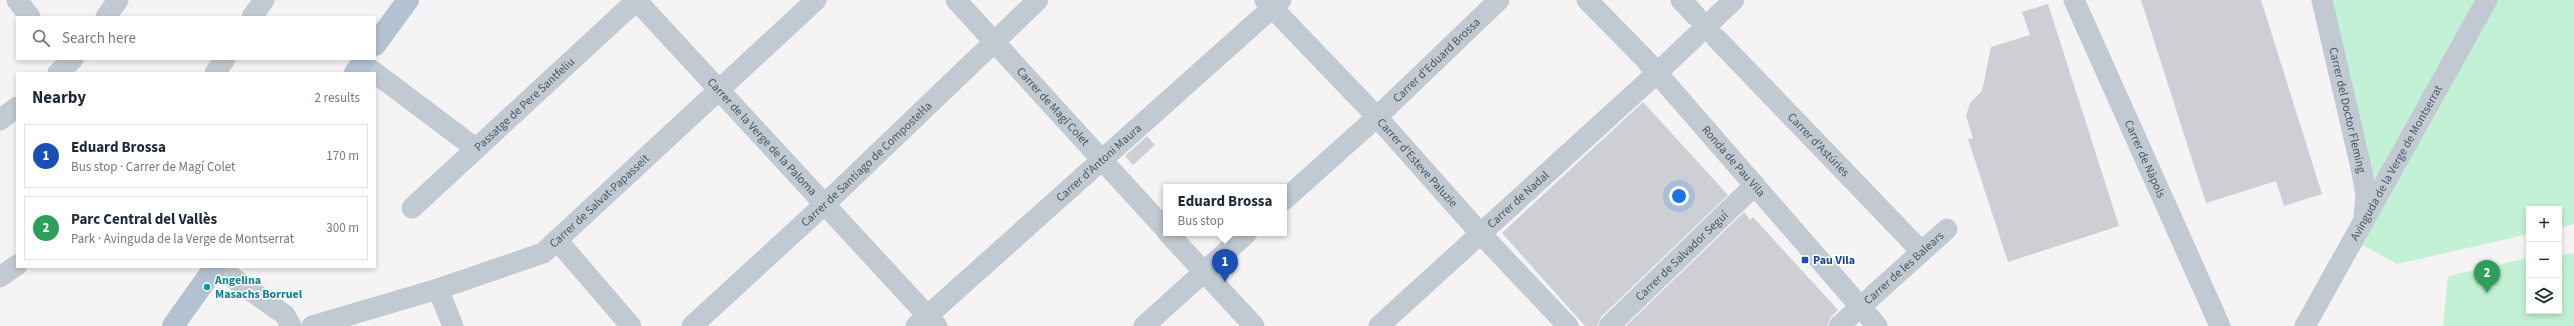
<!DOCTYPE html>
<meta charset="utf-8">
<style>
body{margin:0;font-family:"Source Sans 3",sans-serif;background:#f2f2f3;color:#1f2937}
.controls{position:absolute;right:12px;bottom:12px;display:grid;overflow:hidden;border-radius:0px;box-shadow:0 2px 6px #0003}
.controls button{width:36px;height:36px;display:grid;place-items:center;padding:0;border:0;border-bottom:1px solid #e0e1e3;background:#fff;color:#1f2937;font:20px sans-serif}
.you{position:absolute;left:1679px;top:196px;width:14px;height:14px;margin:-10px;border:3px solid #fff;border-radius:50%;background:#1a73e8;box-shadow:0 0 0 6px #1a73e833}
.badge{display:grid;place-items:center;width:26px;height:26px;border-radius:50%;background:#db2777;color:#fff;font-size:13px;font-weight:700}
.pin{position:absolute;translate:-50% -33px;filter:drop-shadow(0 1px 2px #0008)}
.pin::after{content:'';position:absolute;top:21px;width:14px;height:12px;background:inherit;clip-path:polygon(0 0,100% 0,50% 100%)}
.popup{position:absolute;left:1163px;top:184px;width:124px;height:52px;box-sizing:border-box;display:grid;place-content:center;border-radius:0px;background:#fff;filter:drop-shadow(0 1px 3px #0005);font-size:13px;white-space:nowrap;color:#747a83}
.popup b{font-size:15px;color:#1f2937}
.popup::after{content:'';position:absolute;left:50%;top:100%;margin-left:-8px;border:8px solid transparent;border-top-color:#fff}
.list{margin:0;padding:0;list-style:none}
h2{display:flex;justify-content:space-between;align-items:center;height:52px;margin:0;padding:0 16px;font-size:17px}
h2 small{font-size:13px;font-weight:400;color:#747a83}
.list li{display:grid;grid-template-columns:26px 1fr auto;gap:12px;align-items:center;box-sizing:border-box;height:64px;margin:0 8px 8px;padding:0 8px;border:1px solid #e0e1e3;border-radius:0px}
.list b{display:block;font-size:15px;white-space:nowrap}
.list p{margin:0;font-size:13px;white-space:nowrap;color:#747a83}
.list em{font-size:13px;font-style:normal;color:#747a83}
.icon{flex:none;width:22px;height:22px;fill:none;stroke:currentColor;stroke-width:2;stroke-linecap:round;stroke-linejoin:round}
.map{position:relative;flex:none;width:2574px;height:326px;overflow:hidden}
.search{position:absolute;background:#fff;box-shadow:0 2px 6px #0003;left:16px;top:16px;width:360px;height:44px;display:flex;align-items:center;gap:10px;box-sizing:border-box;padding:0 14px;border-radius:0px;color:#747a83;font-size:15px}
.panel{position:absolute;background:#fff;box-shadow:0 2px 6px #0003;left:16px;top:72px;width:360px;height:196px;border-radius:0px}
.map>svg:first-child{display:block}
.green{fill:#c3f1d5}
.building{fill:#cdcfd5}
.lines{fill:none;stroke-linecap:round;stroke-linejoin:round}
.street{stroke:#c1cad2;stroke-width:21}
.primary{stroke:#b3c2d1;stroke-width:22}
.transit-dot{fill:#1a4fb4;stroke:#fff;stroke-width:1.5}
.culture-dot{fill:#0f9aa8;stroke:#fff;stroke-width:1.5}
.labels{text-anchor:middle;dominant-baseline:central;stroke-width:3;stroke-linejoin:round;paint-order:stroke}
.street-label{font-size:12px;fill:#4a5661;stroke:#fff}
.transit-label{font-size:12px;font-weight:bold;fill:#164399;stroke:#fff;text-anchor:start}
.culture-label{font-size:12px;font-weight:bold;fill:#0d838f;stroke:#fff;text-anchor:start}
</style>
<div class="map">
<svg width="2574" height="326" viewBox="0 0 2574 326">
<rect width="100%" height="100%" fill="#f5f3f3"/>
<!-- green -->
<path class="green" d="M2322,0h252v224l-15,4v-19h-30v25l-132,30 -43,-24 9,-18z
M2574,253v73h-131l5,-50 80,-18 1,53h30v-56z"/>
<!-- building -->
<path class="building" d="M2141,0h120l61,194 -38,12 -8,-25 -70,22z
M2048,4l71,222 -111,36 -40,-123 5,-1 -7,-22 4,-13 12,-12 9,-44 39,-12 -8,-23z
M1643,102l85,93 -127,122 -4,9h-12l-83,-93z
M1147,136l8,9 -22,20 -8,-9z
M1744,212l6,8 3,-3 85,93 -7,7 -4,9h-201z"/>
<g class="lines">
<!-- street -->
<g class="street">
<path d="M17,0l13,17"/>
<path id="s1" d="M636,0l301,326"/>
<path id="s2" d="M956,0l210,230"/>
<path id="s3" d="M1265,0l112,117 103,116 88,93"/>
<path id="s4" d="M1587,0l57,58 233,268"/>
<path d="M1681,0l15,16"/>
<path id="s5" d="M2074,0l146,326"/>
<path id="s6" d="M2322,0l40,172 4,24 -2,19"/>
<path d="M106,17l12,-17"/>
<path d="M252,17l12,-17"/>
<path id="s7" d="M1716,38l205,213"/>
<path d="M362,63l113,85"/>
<path d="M58,73l15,-14"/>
<path d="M215,73l10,-14"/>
<path d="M0,120l17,-13"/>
<path id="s8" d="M1284,200l93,-83 122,-117"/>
<path id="s9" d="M412,208l225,-208"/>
<path d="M1168,233l86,93"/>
<path d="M557,240l74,86"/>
<path d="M218,267l67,48 6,11"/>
<path d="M0,277l17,-12"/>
<path d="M438,289l15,37"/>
<path id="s10" d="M312,326l126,-37 105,-36 273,-253"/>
<path id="s11" d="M692,326l134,-123 212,-203"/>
<path id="s12" d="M916,326l365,-326"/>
<path d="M1144,326l103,-93"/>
<path id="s13" d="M1379,326l278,-253 77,-73"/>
<path id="s14" d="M1609,326l146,-141"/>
<path id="s15" d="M1839,326l108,-97"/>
<path id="s16" d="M2305,326l182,-326"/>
</g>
<!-- primary -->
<path class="primary" d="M375,45l33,-45
M355,73l10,-14
M173,326l42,-59"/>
</g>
<!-- markers -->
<rect class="transit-dot" x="1801" y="256" width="8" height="8" rx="2"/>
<circle class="culture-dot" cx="207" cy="287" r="4"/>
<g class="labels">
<!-- street labels -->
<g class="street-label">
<text stroke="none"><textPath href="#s8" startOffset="207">Carrer d'Eduard Brossa</textPath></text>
<text stroke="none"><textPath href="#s9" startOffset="153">Passatge de Pere Santfeliu</textPath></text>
<text stroke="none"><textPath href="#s2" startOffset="144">Carrer de Magí Colet</textPath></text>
<text stroke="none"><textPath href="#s6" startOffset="113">Carrer del Doctor Fleming</textPath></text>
<text stroke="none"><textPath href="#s1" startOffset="186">Carrer de la Verge de la Paloma</textPath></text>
<text stroke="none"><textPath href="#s7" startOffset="148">Carrer d'Astúries</textPath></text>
<text stroke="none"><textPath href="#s5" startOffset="174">Carrer de Nàpols</textPath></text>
<text stroke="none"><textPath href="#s4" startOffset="218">Ronda de Pau Vila</textPath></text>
<text stroke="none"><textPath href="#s3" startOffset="223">Carrer d'Esteve Paluzie</textPath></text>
<text stroke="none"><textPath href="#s16" startOffset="187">Avinguda de la Verge de Montserrat</textPath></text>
<text stroke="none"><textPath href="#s11" startOffset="238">Carrer de Santiago de Compostel·la</textPath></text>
<text stroke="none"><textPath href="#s12" startOffset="245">Carrer d'Antoni Maura</textPath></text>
<text stroke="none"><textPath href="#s13" startOffset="188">Carrer de Nadal</textPath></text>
<text stroke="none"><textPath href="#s10" startOffset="319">Carrer de Salvat-Papasseit</textPath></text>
<text stroke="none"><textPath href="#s14" startOffset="101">Carrer de Salvador Seguí</textPath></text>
<text stroke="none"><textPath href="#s15" startOffset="87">Carrer de les Balears</textPath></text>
</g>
<!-- transit labels -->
<g class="transit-label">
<text x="1813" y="260">Pau Vila</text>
</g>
<!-- culture labels -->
<g class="culture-label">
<text x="215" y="280">Angelina<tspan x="215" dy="14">Masachs Borruel</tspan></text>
</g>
</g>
</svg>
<div class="controls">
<button>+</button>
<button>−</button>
<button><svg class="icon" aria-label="layers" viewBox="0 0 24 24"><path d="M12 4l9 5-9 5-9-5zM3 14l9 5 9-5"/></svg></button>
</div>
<div class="you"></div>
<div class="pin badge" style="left:1225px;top:282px;background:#1a4fb4">1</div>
<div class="popup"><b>Eduard Brossa</b>Bus stop</div>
<div class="pin badge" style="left:2487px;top:293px;background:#2e9e5b">2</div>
<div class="search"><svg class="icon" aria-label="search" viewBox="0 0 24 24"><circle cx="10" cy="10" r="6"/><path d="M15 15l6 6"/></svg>Search here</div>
<section class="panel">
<h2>Nearby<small>2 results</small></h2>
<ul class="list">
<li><span class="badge" style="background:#1a4fb4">1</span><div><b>Eduard Brossa</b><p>Bus stop · Carrer de Magí Colet</p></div><em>170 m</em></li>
<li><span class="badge" style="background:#2e9e5b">2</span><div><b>Parc Central del Vallès</b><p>Park · Avinguda de la Verge de Montserrat</p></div><em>300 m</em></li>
</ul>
</section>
</div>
